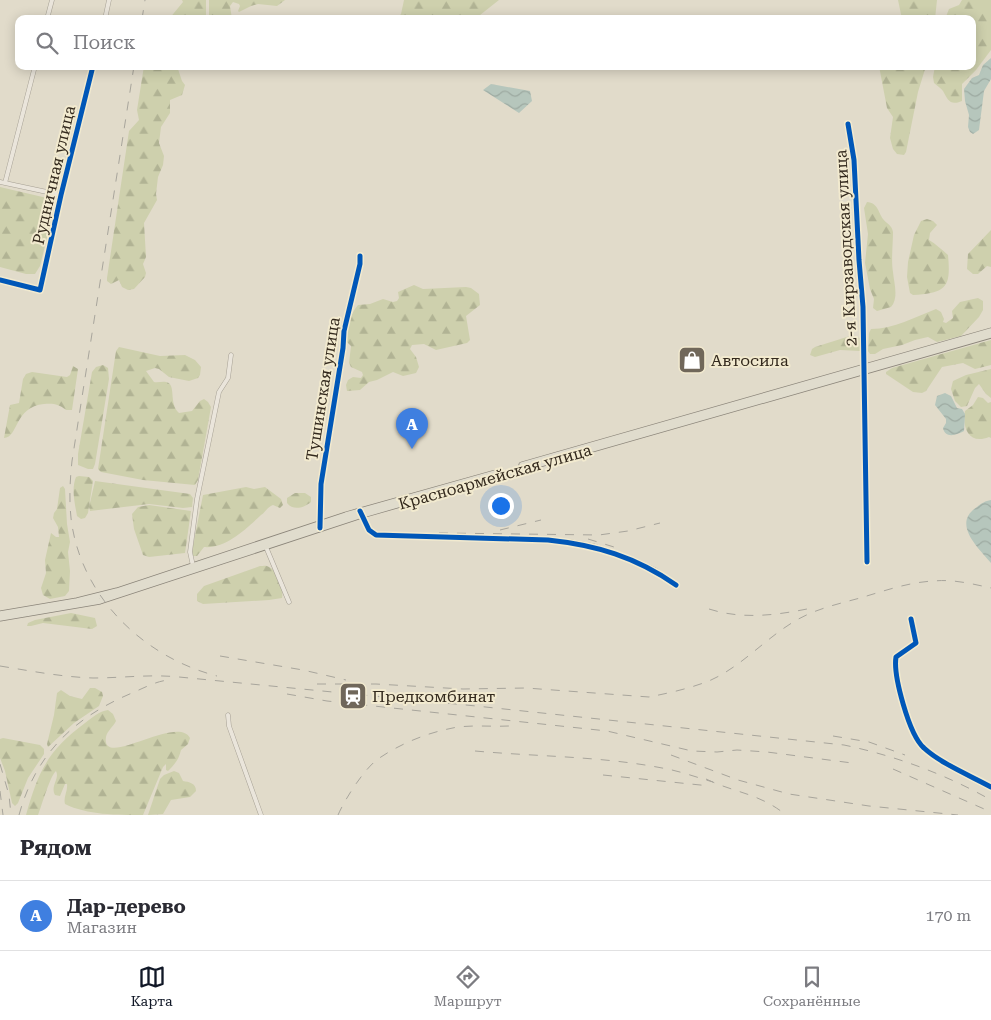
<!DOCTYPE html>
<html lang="ru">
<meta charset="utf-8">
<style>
body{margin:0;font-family:"Roboto Serif",serif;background:#f2f2f3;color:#2b2b33}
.you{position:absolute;left:500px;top:505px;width:18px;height:18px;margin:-12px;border:4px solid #fff;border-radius:50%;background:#1a73e8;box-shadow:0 0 0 8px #1a73e833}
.badge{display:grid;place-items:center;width:32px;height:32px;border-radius:50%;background:#111827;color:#fff;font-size:16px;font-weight:700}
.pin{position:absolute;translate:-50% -41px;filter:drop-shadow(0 1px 2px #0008)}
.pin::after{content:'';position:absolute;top:26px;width:18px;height:15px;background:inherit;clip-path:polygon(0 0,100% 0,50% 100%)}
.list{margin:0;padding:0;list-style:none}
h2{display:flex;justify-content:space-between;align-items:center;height:65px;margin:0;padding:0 20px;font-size:21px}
h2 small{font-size:16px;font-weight:400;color:#7c7c81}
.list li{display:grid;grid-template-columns:32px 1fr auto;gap:15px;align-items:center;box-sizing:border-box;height:70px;padding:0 20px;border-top:1px solid #e1e1e2}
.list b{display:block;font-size:19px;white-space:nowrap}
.list p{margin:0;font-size:16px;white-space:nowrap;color:#7c7c81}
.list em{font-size:16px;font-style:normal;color:#7c7c81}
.icon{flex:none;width:28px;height:28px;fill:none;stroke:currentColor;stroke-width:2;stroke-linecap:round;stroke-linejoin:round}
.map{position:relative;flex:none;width:991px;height:815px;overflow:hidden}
.search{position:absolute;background:#fff;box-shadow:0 2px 12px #0003;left:15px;right:15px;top:15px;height:55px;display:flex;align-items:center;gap:12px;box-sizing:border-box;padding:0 18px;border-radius:10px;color:#7c7c81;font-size:19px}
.sheet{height:135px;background:#fff}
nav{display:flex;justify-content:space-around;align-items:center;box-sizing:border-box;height:70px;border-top:1px solid #e1e1e2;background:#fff;font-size:14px;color:#7c7c81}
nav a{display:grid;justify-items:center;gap:2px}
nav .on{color:#111827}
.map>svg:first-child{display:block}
.forest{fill:url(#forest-firs)}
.water{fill:url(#water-waves)}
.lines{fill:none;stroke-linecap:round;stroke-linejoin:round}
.street-casing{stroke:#a6a094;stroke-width:5}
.primary-casing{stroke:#8b857a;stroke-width:7}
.street{stroke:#eae5db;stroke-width:4}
.primary{stroke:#e0dccd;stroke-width:5.5}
.rail{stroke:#a8a59c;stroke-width:1;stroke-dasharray:9 9;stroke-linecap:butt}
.cycleway-casing{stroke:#f2eacf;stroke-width:8}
.cycleway{stroke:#0057b8;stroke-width:5}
.labels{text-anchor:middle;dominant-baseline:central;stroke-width:4;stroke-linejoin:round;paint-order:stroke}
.street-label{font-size:16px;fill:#33291d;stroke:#f2eacf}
.poi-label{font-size:16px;fill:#33291d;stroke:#f2eacf;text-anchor:start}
</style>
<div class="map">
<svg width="991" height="815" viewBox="0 0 991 815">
<defs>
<pattern id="forest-firs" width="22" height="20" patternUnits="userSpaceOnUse" patternTransform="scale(1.25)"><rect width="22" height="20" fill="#ced0ad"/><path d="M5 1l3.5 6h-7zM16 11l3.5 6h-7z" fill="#b1b394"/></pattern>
<pattern id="water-waves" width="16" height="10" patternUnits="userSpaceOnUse" patternTransform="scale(1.25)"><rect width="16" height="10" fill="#b6c6bc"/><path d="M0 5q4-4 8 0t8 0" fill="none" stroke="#9daaa1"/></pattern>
</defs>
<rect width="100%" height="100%" fill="#e1dbca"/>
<!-- forest -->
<path class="forest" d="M182,0h24v19h-37l14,-17z
M209,0h76l-8,6 -19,-2 -7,2 -12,6 -1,-1 2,-5 -1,-2 -6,-2 -3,4 2,13h-23z
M404,0h95l-24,19h-78l4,-5z
M898,0h39l-2,19h-33z
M962,0h29v50l-15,20 -14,14v17c-12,5 -14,-1 -19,-10 -2,-3 -6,-5 -9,-8l-1,-6 2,-11h37v-47h-27l4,-10 10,-4z
M144,66h33l5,15 3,4 -3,10 -12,5v13l-9,14 -2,16 5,13 -1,9 -5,12 -2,17 1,6 -13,23 2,34 -3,7 3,9 -1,4 -11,12 -6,1 -6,-3 -3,-7 -8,4 -4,-3v-3l22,-147 10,-11 -2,-10z
M879,66h47l-8,26 -12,60 -2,3 -7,-1 -4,-5 -3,-11 3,-21 -6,-9z
M0,187l47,11 6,4 1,7 -14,57 -5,8h-9l-26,-7z
M867,202c11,1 11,10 16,17 4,5 9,6 10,13 0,13 -2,28 0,40 1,11 6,26 -2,35l-14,4 -4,-3 1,-9 -4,-10 -5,-26 3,-29 -4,-26z
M927,219l6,2 4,4 -7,8 -1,7c7,4 13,10 19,15 3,32 -1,38 -35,40l-3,-2 -3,-16 1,-15 6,-27 7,-14z
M991,230v37l-4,-1 -9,8h-5l-6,-5 1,-15z
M414,285l9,4 43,-2 5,1 8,6 1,11 -14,11 4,24 -3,3 -31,7 -12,-6 -12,1 -2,4 6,8 3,10 -3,6 -13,3 -10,-4 -16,8 -8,2 -9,8 -13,1 -1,-6 2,-5 5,-3 8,1 2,-3 -1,-3 -11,-5 -2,-4 2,-17 -6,-6c0,-11 6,-27 13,-35l12,-1 13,-5 10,3 4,-1 2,-3 -1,-6z
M978,298l5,3v9l-4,7 -18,19 -24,6 -9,-5 -13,3 -13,5 -19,4 -8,5h-5l-2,-3 1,-18 2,-4c23,0 44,-12 65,-20l5,3 3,7 -1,3 3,1 7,-5 -1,-7 8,-9z
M850,336l11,2 1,8 -2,5 -20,-1 -25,7 -5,-2 2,-6 3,-2z
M991,340v25l-16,4 -12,-6 -21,4 -16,24 -4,2 -9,-1 -27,-18v-2l6,-4z
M119,347l41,9 25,-1 10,5 6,7 -1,8 -2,3 -9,3 -20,-4 -10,-8 -4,-1 -9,3 8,11c4,1 8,-1 12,0 11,2 2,21 13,31l13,-2 8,-10 4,-2 4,3 3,5 -13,73 -3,5 -52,-5 -42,-8 -3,-3 18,-118z
M103,365l5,3 1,11 -14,85 -2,5h-5l-10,-4v-11l14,-82 4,-5z
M73,366l5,3 -6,41h-6c-7,-6 -13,-7 -22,-6 -30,3 -25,33 -40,34l6,-33 9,-2 4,-24 3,-5 6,-2 35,5 3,-2z
M991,369v29l-5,-4 -7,-10 -4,4 -8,18 -6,1 -6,-6 -4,-12 2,-8 13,-6z
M978,397l5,1 5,5 3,-1v36l-2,-1c-20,8 -27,-9 -24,-26l8,-6z
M79,476l10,1 4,4 -5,32 -3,5 -4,1 -4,-3c-2,-12 -6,-27 -1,-39z
M95,481l95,13 3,4 -1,9 -9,1 -34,-4 -59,7 -1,-4z
M63,486l2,3 2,35 3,18 -2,10 2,19 -1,20 -4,5 -15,3 -7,-4 -2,-7 5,-15 -1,-13 6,-27 5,4h3l-1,-10 -5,-9 1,-5 3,-4 3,-21z
M246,487l8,2 11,-2 16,12 2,6 -3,3 -7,-3c-6,2 -7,7 -12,10 -15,14 -36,34 -57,32l-7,9h-4l-1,-5 11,-56z
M295,493h10l6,4v5c-7,6 -18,9 -24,1v-5z
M149,505l42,6 -6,42 -36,4 -6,-2 -9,-26 -2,-15 6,-7z
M260,566c3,0 6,-1 9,1 9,4 15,22 13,31l-13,2 -66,4 -6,-3v-7l7,-8z
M71,613l24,5 2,8 -5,3 -49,-6 -12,3h-4l1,-3 7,-3z
M90,688h5l7,4 1,4 -4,10 -25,17 -26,24 -1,-3 7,-29 3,-22 4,-3 9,6 12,3z
M108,710l5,4 3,7c-3,6 -9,10 -10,16 -5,33 71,-23 84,1l-2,6 -7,6c-2,9 -6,14 -13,21l-2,-1v-6l-3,3 -20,48c-26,0 -56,0 -78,-11 -2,-7 3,-13 2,-20h-2l-5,12 -5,-1c-5,-9 5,-16 1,-24 -6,5 -14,34 -18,44h-12c12,-43 22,-65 59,-92 7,-5 14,-12 23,-13z
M3,738l37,7 4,4v5l-16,24 -10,25 -3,3 -3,-3 -7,-32 -5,-13v-19z
M174,771l5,2 4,8c6,1 13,2 13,10l-6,6 -19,3 -8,14 -15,1 12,-36 4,-4z"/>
<!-- water -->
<path class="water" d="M991,58v21l-7,12 -5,39 -6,4 -3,-2 -2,-5 1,-12 -4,-14 -1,-12 8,-11 7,-3 4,-10z
M491,84l39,7 2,10 -13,12 -36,-23z
M945,393l6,3 6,12 5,1 3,5 -1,17c-7,4 -19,8 -21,-3l3,-5v-4l-11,-14 2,-9z
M991,500v63c-12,-15 -40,-39 -14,-56 5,-4 8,-6 14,-7z"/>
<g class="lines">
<!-- street casing -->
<g class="street-casing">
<path id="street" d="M47,19l5,-19
M105,19l4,-19
M848,124l6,36 5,100 4,47 4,255
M0,182l61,13
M5,183l30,-117
M0,280l40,10 21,-95 32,-129
M361,513l8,17 7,5 172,5 23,2 23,4 40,14 21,10 21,15
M320,524l1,-40 22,-136v-12l17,-72v-8
M266,547l23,55
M193,566l-3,-14 7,-53 22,-107 9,-14 3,-23
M911,619l5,24 -20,14c-3,18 13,78 28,91 16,15 47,28 67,39
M228,715l1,11 32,89"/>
</g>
<!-- primary casing -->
<g class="primary-casing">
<path id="primary" d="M522,465l469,-134
M0,614l77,-13 40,-10 229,-76 153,-43
M0,618l100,-17 262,-86 629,-180"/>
</g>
<!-- street -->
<use href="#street" class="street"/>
<!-- primary -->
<use href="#primary" class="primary"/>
<!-- rail -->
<path class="rail" d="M142,19l3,-19
M134,66l-62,395c-2,19 -3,37 -1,57 9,78 72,139 146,158
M500,530l41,-10
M439,533l160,2 29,-4 32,-8
M588,539l26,8
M709,609c34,11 69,6 103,-1
M220,656l83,14 43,10
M0,666c31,5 62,11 93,12 29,0 57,-4 86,-1l297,29 368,39c52,11 101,29 147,55
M317,684h59l87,5 63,-1 123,9c20,-4 43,-9 62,-17 31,-14 55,-42 84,-59 20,-12 43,-17 65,-23 24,-7 49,-16 74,-17 19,-2 39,3 57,7
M287,694l40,7 280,30 85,20 25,1 20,-2 30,2 85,11
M833,736l36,6 36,13
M475,751c66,6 132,5 197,19 13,3 27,8 41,12
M671,755l67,25 51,14 80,12 89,9
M0,764l9,31 2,20
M893,769l98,43
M603,775l107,11
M706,779c29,14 53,14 80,36
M0,791l3,24
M19,815c17,-62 56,-98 113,-122 12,-5 24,-12 37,-13
M338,815c7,-16 26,-46 40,-56 20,-14 46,-25 70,-30 19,-5 41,-2 61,-3"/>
<!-- cycleway casing -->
<g class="cycleway-casing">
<path id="cycleway" d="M848,124l6,36 5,100 4,47 4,255
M0,280l40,10 21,-95 32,-129
M360,511l9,19 7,5 172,5c48,5 88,17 128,45
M320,528l1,-44 22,-136 1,-17 16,-67v-8
M911,619l5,24 -20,14c-3,18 13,78 28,91 16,15 47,28 67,39"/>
</g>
<!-- cycleway -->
<use href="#cycleway" class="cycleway"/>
</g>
<!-- icons -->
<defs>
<g id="shop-square" transform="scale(1.4375)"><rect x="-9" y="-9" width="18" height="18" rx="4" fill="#70675a" stroke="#f2eacf"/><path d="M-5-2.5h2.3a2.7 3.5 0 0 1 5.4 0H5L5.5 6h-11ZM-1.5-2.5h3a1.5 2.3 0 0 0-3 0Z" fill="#fff"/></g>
<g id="station-square" transform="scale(1.4375)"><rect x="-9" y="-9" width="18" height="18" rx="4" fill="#70675a" stroke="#f2eacf"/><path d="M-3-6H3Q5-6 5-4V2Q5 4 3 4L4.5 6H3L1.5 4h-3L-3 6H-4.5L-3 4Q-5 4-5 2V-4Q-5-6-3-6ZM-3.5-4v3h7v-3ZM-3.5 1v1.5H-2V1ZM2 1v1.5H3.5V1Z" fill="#fff"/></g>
</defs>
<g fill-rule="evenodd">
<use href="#shop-square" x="692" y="360"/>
<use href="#station-square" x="353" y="696"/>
</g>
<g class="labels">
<!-- street labels -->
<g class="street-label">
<text transform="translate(54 175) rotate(-77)">Рудничная улица</text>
<text transform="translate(846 248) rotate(-93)">2-я Кирзаводская улица</text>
<text transform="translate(323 389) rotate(-81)">Тушинская улица</text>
<text transform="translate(495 477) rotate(-16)">Красноармейская улица</text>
</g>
<!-- poi labels -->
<g class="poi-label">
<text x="711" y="360">Автосила</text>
<text x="372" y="696">Предкомбинат</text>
</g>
</g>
</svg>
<div class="you"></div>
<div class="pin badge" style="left:412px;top:449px;background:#3f7fe0">A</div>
<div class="search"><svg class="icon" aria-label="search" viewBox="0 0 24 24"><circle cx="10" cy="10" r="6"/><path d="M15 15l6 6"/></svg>Поиск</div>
</div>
<section class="sheet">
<h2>Рядом<small></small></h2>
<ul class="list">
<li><span class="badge" style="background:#3f7fe0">A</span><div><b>Дар-дерево</b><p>Магазин</p></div><em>170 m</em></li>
</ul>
</section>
<nav>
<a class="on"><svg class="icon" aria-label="map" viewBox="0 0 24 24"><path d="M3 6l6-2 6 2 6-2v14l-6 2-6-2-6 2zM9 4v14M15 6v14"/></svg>Карта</a>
<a><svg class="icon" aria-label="directions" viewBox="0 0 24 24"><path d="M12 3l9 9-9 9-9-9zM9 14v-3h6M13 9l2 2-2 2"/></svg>Маршрут</a>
<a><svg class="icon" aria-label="saved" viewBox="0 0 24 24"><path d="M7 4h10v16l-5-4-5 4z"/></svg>Сохранённые</a>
</nav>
